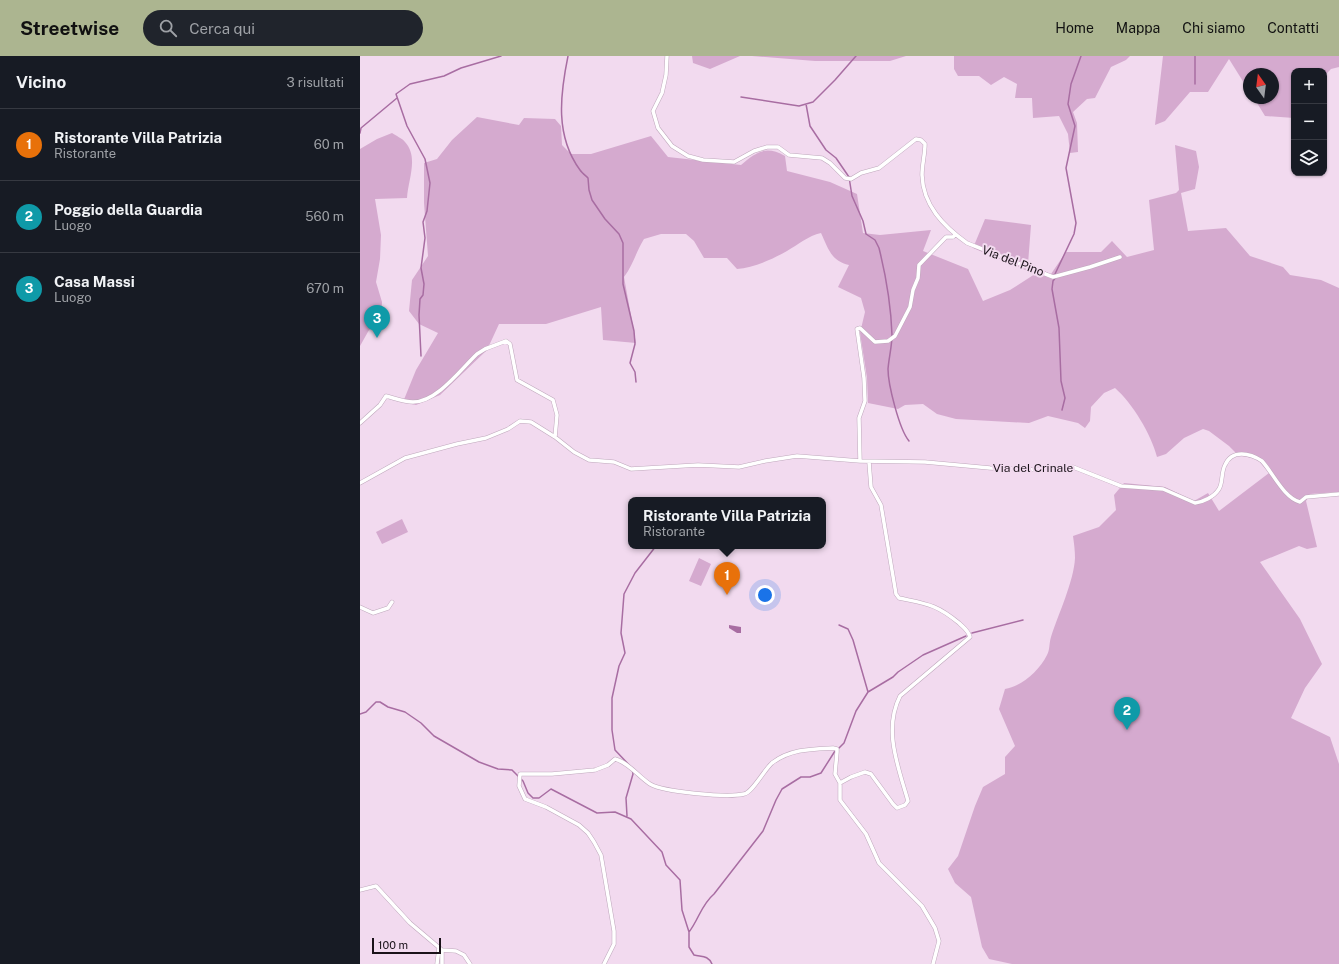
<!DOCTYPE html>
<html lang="it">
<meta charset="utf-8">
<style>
body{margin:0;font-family:"Public Sans",sans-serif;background:#20242c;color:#f1f3f6}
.controls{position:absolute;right:12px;top:12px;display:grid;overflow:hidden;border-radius:8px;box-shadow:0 1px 3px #0004}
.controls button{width:36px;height:36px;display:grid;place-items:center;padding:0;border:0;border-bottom:1px solid #363941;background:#171b24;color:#f1f3f6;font:20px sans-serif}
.compass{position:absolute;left:883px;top:12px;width:36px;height:36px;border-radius:50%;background:#171b24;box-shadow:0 1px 3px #0004;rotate:346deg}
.scale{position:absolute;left:12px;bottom:10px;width:69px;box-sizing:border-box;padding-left:4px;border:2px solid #1a1219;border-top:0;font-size:11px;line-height:14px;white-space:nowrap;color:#1a1219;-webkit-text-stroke:3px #f2daef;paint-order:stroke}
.you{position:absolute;left:405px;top:539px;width:14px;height:14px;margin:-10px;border:3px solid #fff;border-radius:50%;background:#1a73e8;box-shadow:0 0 0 6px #1a73e833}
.badge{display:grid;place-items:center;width:26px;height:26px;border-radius:50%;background:#acb590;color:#fff;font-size:13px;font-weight:700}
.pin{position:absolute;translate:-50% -33px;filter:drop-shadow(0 1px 2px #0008)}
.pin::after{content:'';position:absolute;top:21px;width:14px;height:12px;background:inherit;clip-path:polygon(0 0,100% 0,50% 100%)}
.popup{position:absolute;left:268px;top:441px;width:198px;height:52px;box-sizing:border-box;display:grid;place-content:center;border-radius:8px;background:#171b24;filter:drop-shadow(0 1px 3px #0005);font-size:13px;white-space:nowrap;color:#9ea1a6}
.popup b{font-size:15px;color:#f1f3f6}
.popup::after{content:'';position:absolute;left:50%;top:100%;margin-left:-8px;border:8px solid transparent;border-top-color:#171b24}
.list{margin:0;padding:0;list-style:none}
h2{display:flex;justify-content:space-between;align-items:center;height:52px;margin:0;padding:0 16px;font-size:17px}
h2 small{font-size:13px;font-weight:400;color:#9ea1a6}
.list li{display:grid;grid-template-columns:26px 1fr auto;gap:12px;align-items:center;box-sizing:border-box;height:72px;padding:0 16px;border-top:1px solid #363941}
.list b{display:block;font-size:15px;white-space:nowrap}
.list p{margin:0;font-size:13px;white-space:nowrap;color:#9ea1a6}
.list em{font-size:13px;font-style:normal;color:#9ea1a6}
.icon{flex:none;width:22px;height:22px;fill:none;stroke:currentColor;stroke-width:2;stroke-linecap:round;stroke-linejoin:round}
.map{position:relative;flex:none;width:979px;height:908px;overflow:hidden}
header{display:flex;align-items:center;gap:24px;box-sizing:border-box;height:56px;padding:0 20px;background:#acb590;color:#111}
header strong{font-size:19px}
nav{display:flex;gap:22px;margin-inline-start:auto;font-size:14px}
.search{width:280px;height:36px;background:#20242c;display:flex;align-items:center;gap:10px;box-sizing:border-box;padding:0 14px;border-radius:22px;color:#9ea1a6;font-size:15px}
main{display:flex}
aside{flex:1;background:#171b24}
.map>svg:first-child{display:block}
.green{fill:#d5aacf}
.water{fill:#a86da2}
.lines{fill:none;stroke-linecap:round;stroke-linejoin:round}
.stream{stroke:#a86da2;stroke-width:1.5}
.street-casing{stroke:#bfa8bc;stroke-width:4.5}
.street{stroke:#fff;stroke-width:3.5}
.labels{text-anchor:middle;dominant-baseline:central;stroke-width:4;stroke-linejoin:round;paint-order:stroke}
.street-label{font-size:12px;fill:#1a1219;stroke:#f2daef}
</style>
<header>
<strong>Streetwise</strong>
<div class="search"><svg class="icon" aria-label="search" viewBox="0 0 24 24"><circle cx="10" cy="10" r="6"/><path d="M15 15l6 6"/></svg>Cerca qui</div>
<nav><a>Home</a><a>Mappa</a><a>Chi siamo</a><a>Contatti</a></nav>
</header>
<main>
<aside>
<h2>Vicino<small>3 risultati</small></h2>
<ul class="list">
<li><span class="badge" style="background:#e8710a">1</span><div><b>Ristorante Villa Patrizia</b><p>Ristorante</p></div><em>60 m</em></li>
<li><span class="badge" style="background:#0f9aa8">2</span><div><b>Poggio della Guardia</b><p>Luogo</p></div><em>560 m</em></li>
<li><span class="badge" style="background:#0f9aa8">3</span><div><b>Casa Massi</b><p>Luogo</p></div><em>670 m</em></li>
</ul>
</aside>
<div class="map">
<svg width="979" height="908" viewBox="0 0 979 908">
<rect width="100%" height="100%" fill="#f2daef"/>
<!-- green -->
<path class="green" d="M332,0h48l-30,13 -17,-6z
M392,0h154l-16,5h-75z
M594,0h176l-4,4 -15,7 -16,31 -8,1 -14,13 4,11 1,29 -8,1 -2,-19 -9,-18 -26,2 -1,-20h-17l2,-14 -13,-7 -13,8 -12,-9h-21l-4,-7z
M803,0h176v11l-8,2 -7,7v-5h-30v47l-29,-2 -11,-18h19v-24h-24v17l-20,-32 -21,33h-18l-25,29 -10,4z
M117,61l42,8 5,-7 31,1 6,7 1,19 9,9h20l60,-18 17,21 73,8c15,-13 25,-20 44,-9l2,15 43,11 27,12 6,39 17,2 51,-5 -8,21 45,18 15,32 27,-11 25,-16 -62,-26 12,-29 46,6 -3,39 23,10 15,-22h35l11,-11 15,16 27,-7 -5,-50 27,-7 3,-3 -4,-45 21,6 3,16 -4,22 -14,4 7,38 38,-3 24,28 33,11 7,8 31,5 18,8v204l-29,2 -4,7 11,46 -10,2 -8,-3 -39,16 40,57 22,45 -17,24 -14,30 39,19 9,27v200h-327l-23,-5 -7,-12 -11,-50 -16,-14 -7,-14 10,-13 17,-50 8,-19 22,-13v-17l10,-11 -16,-37 6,-20c17,-3 34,-18 42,-34 3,-5 2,-12 4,-18 7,-22 23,-56 24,-79 0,-7 -1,-15 -2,-22l26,-9 17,-17 -2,-15 10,-12 41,4 29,14 14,-8 11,18 50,-38 -12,-14 -19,-4 -9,-9 -20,-15 -6,-2 -19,9 -18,16 -9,3c-6,-23 -24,-53 -42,-69l-11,5 -13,14 -1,14 -5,7 -7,-5 -30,-7 -19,7 -73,-4 -19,-5 -14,-10 -18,1 -7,4 -30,-6 -1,-25 -7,-45 5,-21 -4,-14 -23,-11 11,-22c-18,-4 -21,-17 -28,-32 -13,3 -22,11 -34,18 -14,8 -34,17 -50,18l-10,-11h-23l-10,-17 -8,-7h-25l-17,5c-8,13 -11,26 -20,38l12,66 -33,-3 -2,-33 -55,17h-47l-12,26 -47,45 -24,10 -13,-3 13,-32 22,-37 -19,-9 -10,-13 3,-31 16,-24 -4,-53v-40l13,-4 15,-19z
M32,77c4,3 10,5 13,9 14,15 3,38 2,56l-32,1 6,36 -1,24 -4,23 6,20 -1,15 -4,8 -8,5 -9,16v-197l17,-10z
M42,463l6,13 -26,12 -6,-12z
M339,502l12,6 -10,22 -12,-5z"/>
<!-- water -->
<path class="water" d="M369,569l12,2v6h-4l-8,-5z"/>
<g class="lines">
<!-- stream -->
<path class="stream" d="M208,0c-8,39 -13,80 12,114 2,3 6,6 8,8l1,12 3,10 13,19 14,15 4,9v41l11,47 1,13 -5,19 5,9 1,10
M835,28v-28
M381,41l58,9 14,-4 22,-22 21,-24
M446,48l4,22 16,24 10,8 13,19 3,19 11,25 3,13 9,6 4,8c7,28 12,58 13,87 0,11 -3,22 -4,34 0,15 11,60 21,72
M0,77l1,-5 36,-30
M61,300l-2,-41 1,-16 3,-4 1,-11 -3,-16 4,-30 -2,-16 4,-11 3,-28 -5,-24 -18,-33 -11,-32 14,-10 34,-8 17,-8 40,-12
M702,354l3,-12 -4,-17 -2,-53 -7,-39 1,-8 3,-4 -1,-3 19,-40 2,-11 -10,-55 9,-42 -7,-22 3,-20 10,-28
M479,569l9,4 5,11 15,52
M612,577l51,-13
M0,658l6,-2 10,-10h4l8,5 17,5 16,11 13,13 45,26 19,7 14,1 11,11 5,12 5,5h6l12,-9 46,24 18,-1 16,7 31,33 4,13 14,15 2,30 7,22v15l5,8c8,2 14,0 18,9
M478,693l6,-6 12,-32 12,-19 25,-15 5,-5 25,-17 43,-19
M267,760l-1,-18 7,-24 -1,-6 -17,-18 -3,-20v-32l7,-32 6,-13 -4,-20 3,-39 11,-21 21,-27
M329,876c10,-13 12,-27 25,-38l49,-63 13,-31 6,-11 19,-12h9l11,-4 14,-22"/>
<!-- street casing -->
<g class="street-casing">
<path id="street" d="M307,0l-1,19 -4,18 -9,18 5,17 14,18 16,10 15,4 31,2 20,-11 13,-4h11l11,8 33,3 8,5 15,15 6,1 10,-6 18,-5 37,-29 5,1 4,4c0,10 -3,21 -3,31 1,30 21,51 45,68l86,34 37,-10 30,-10
M0,367l20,-18 6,-9c8,2 18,6 27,6 24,0 48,-33 64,-48l8,-5 21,-8 4,3 1,5 6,31 36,20 4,15 -2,22
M500,405l-1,-43 6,-17 -1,-23 -7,-49 3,-1 15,14 13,-1 7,-5 15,-29 3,-17 5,-12 1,-13 27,-28h7l2,-2
M509,406l2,25 10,18 15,89 3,4c28,6 37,6 60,25 5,5 9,7 11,14l-70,59c-17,34 -2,70 8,105l-3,4 -8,3 -4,-4 -22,-30 -6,-2 -14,5 -11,6v17l26,34 13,29 43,43 13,22 4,13 -6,23
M0,427l45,-25 52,-14 29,-6 22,-9 12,-8 11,1 24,15 19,15 15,8 25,2 17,7 67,-4 41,2 26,-6 32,-5 63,5 65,1 65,6 50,2 33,-3 48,19 42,3 32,14c8,-1 19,-6 24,-14 4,-6 2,-17 6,-24 7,-16 25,-12 37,-4 11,12 22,37 38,41l6,-5 33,-3
M0,551l13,6 15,-5 4,-6
M0,834l16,-4 34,37 32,27 14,1 8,4 6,9
M82,894v14
M77,908l2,-16
M244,908l10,-20v-13l-13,-76 -7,-13 -6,-9 -9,-8 -33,-18 -21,-8 -6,-13 1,-12h32l43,-4 13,-5 7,-6c13,3 24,18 35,25 14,8 77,14 94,10 8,-1 20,-24 28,-31 18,-14 40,-14 61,-15l4,1v3l-2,22 5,9"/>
</g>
<!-- street -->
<use href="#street" class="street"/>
</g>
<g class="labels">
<!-- street labels -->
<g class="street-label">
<text transform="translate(653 205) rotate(21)">Via del Pino</text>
<text x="673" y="412">Via del Crinale</text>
</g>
</g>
</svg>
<div class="controls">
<button>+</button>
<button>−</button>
<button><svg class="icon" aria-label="layers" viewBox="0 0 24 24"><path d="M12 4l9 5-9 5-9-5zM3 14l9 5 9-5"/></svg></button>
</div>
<svg class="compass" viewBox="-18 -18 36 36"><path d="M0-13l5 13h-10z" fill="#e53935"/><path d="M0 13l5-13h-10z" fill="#9ea1a6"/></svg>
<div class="scale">100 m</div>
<div class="you"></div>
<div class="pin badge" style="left:367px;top:539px;background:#e8710a">1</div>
<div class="popup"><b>Ristorante Villa Patrizia</b>Ristorante</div>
<div class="pin badge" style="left:767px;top:674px;background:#0f9aa8">2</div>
<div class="pin badge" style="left:17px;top:282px;background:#0f9aa8">3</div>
</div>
</main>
